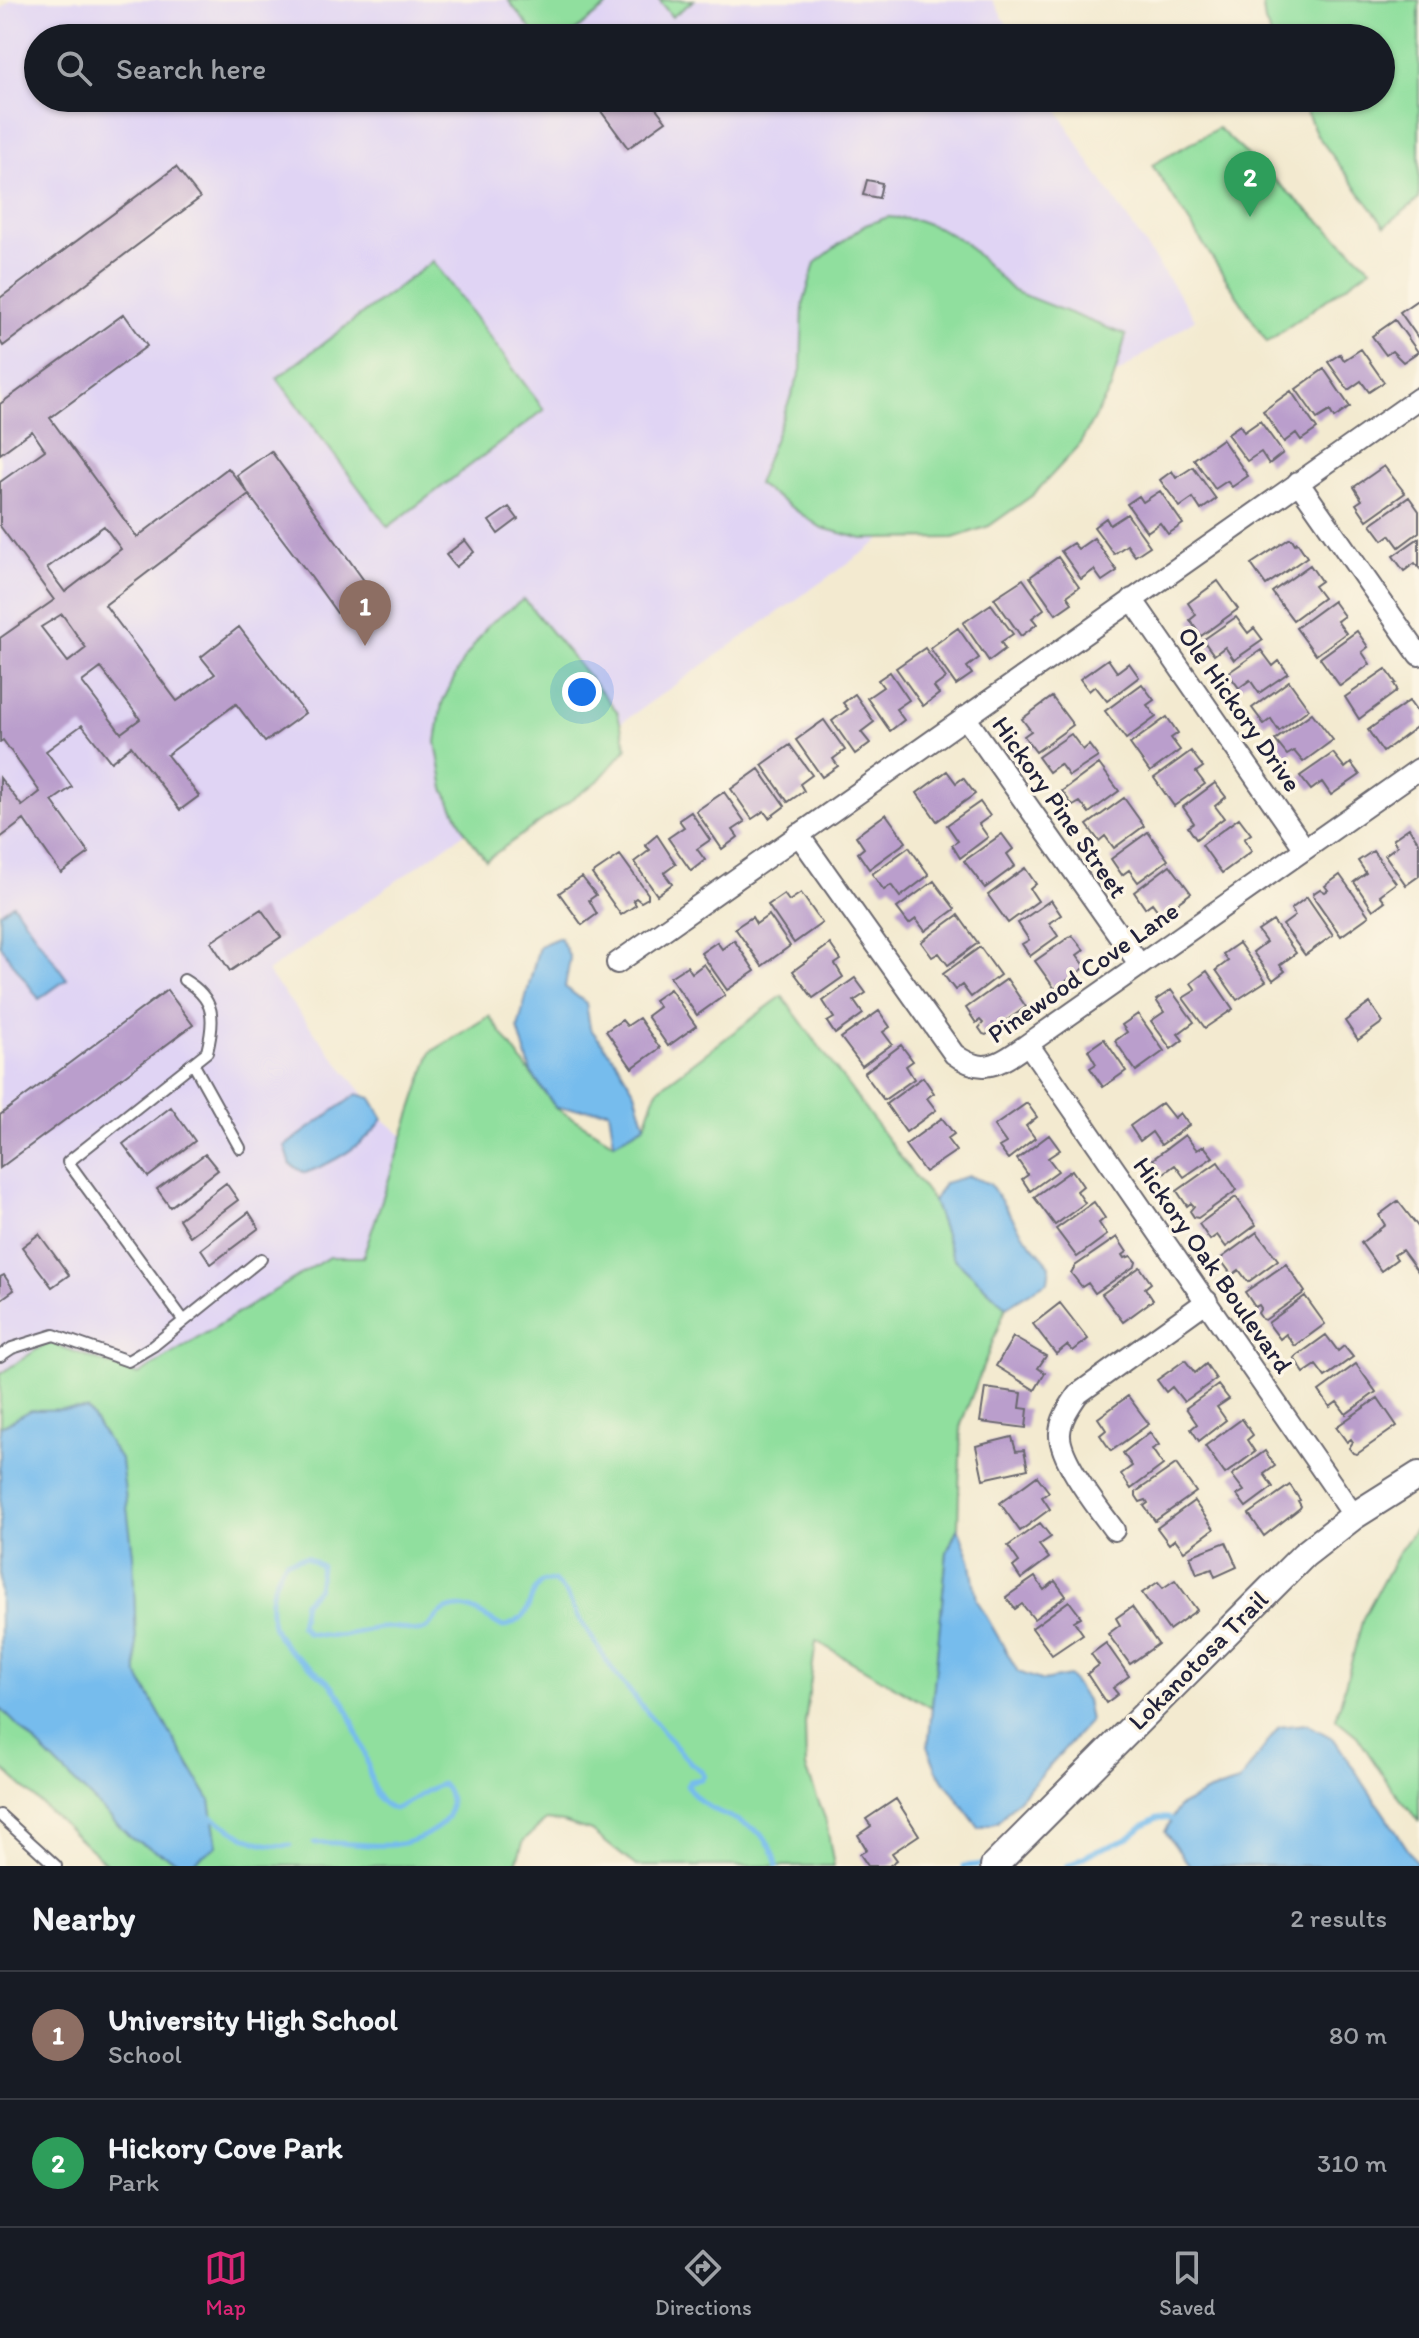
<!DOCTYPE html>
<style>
body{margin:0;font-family:Itim,sans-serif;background:#20242c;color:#f1f3f6}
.you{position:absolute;left:582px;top:692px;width:28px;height:28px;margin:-20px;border:6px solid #fff;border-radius:50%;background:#1a73e8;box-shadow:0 0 0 12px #1a73e833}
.badge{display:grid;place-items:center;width:52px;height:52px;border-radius:50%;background:#db2777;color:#fff;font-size:26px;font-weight:700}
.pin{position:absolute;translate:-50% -66px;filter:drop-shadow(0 2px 4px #0008)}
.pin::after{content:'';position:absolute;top:42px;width:28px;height:24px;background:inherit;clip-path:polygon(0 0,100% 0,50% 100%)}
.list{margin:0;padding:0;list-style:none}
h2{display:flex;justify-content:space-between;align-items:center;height:104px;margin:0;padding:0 32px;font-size:34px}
h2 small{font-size:26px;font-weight:400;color:#9ea1a6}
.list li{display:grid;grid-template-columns:52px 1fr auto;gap:24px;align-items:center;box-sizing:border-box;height:128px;padding:0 32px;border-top:2px solid #363941}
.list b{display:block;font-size:30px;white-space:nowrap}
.list p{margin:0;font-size:26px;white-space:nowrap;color:#9ea1a6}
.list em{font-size:26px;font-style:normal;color:#9ea1a6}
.icon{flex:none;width:44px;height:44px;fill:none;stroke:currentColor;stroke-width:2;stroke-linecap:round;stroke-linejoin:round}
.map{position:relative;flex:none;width:1419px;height:1866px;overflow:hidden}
.search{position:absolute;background:#171b24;box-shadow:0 2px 6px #0004;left:24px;right:24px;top:24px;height:88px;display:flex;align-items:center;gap:20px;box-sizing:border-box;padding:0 28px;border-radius:44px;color:#9ea1a6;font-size:30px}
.sheet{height:360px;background:#171b24}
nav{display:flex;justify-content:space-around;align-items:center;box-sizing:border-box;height:112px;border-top:2px solid #363941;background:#171b24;font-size:22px;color:#9ea1a6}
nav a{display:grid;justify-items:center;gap:4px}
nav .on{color:#db2777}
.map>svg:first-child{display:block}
.built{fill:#e0d4f4}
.green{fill:#90df9e;stroke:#59806c;stroke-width:2}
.water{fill:#76bced;stroke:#4c6f94;stroke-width:2}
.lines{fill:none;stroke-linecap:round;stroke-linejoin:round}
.stream{stroke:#76bced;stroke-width:5}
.building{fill:#ba9ecc;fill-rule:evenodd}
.service-casing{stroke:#6b686f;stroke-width:14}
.minor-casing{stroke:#6b686f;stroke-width:24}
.tertiary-casing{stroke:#6b686f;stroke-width:30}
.service{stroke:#fff;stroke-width:10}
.minor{stroke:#fff;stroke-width:20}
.tertiary{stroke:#fff;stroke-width:26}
.labels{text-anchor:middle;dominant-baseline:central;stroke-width:7;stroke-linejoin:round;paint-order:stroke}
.street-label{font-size:26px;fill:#22223b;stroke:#fcf5e5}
</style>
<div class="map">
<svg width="1419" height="1866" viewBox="0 0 1419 1866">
<rect width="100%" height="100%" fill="#fcf5e5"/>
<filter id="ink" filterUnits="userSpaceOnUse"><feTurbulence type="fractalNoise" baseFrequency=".0125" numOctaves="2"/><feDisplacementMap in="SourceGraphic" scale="16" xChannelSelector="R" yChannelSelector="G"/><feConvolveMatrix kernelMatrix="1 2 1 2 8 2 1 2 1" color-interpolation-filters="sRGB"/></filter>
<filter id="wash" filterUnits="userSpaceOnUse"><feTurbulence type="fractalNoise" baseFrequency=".006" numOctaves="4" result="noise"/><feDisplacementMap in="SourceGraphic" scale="32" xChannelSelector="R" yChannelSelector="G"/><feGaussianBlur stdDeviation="1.8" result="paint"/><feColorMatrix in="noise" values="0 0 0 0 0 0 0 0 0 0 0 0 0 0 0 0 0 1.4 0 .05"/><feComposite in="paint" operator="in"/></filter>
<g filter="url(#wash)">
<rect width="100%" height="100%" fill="#f3ead0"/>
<!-- built -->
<path class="built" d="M11,0h981l23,38h-977v60h1013l35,59 109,162 -928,653 116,147 52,44 -72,94h-34l-191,118 -90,-33 -48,32v-1365z"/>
<!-- green -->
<path class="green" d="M508,0h94l5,6 -41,32h-28z
M659,0h35l-22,17z
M1262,0h157v199l-34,27 -68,-91 -17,-37h81v-60h-109l-7,-16z
M1218,128l153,140 -104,74 -115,-177z
M888,217l29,3 22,8 25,14 49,49 113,44 -15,53 -33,59 -45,48 -44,31 -36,12 -90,1 -41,-11 -65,-44 44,-114 2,-65 12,-42 48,-37z
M433,261l111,149 -156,117 -111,-149z
M524,599l93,112 10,37 -29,33 -112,79 -20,-27 -22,-44 -8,-47 6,-39 20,-41 27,-38z
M782,996l151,205 20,56 53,50 -45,117 -3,103 -11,25 -15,156 -116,-67 -11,82 1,45 20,53 8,45h-198l-45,-35 -28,-9 -17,-2 -22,20 -9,26h-406l-109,-100v-392l48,-32 90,33 191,-118h34l68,-205 58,-36 67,92 58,35 31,-18 12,-35z
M1419,1524v297l-27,-32 -35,-53 -21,-17 27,-101 35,-65z"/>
<!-- water -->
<path class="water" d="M13,904l54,75 -28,20 -39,-54v-32z
M560,937l10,21 -5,29 21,16 4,25 27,34 18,30 10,33 -31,18 -5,-33 -53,-2 -25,-36 -13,-44 21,-82z
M357,1094l14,4 12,21c-17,25 -50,44 -78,54l-14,-8 -6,-19z
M969,1176l21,8 33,50 27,31 -2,16 -42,26 -53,-50 -20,-56 11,-18z
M87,1409l34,52 12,93 4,119 33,60 40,67 7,46 -30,20 -55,-27 -132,-131v-281l31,-17z
M958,1527l12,32 7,41 41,72 25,9 26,-5 17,24 4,21 -92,101 -19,6 -42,-57 -9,-23 19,-196z
M1307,1724l27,15 85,127h-229l-25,-34 13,-25 29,-15 32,-10 40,-55z"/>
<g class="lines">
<!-- stream -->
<path class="stream" d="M206,1818l6,-1c24,16 49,32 78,28
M314,1843c40,-3 83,13 118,-12 7,-4 15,-11 17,-18 3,-12 1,-21 -7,-29 -19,6 -30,19 -48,25 -4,-2 -8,-3 -11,-6 -12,-11 -13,-31 -17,-46 -6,-18 -14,-39 -23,-56 -16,-31 -60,-42 -70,-76 -6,-25 0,-44 13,-64l20,-4 15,9 -3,22 -14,14 -4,23 7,8c13,2 25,4 37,2 18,-3 36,-10 55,-7 9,1 15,5 24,2 8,-3 12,-12 18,-17 24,-16 43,5 62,14 34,-10 20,-27 39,-45l12,-1 12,12 10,20 38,59 55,67 23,25 10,7 2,5 -3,3 -11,2 -3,4c22,40 81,26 90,81
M963,1866l25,-2
M1067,1866l26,-14 34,-13 17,-14 13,-7h11l7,3"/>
</g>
<g id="blocks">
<!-- building -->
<path class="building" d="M602,98h46l18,23 -38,27 -33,-45z
M176,167l24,31 -197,148 -3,-5v-43z
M867,180l15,3 -3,15 -16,-3z
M1419,299v40l-19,-27z
M124,314l23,32 -97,72 87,119 91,-69 20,25 -11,-18 34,-24 99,138 -33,24 -26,-36 -62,-82 -144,110 72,96 38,-27 -14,-17 38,-30 66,86 -40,29 -29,-38 -69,51 32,41 -19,14 -49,-64 -20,16 -29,-37 -36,26 26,36 -20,14 37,52 -28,20 -37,-53 -24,18v-60l22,28 18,-14 -37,-52 -3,2v-104l54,-38 -54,-74v-44l45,-32 -13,-19 -32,23v-50zM104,526l17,23 -56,43 -18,-24zM62,614l24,34 -18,14 -27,-35zM101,668l39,51 -19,14 -39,-51z
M1395,320l23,32 -15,10 -11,-11 -6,4 -14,-19z
M1361,349l23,33 -15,10 -8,-11 -13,9 -20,-28 12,-8 4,6z
M1324,369l26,38 -16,11 -4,-7 -13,8 -21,-30z
M1291,391l26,38 -16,11 -5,-7 -12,9 -21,-31z
M1260,421l23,32 -14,11 -8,-12 -14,9 -20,-27 13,-9 4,7z
M1222,439l26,37 -16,11 -5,-6 -12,8 -21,-30z
M1384,466l21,27 -38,27 -11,-16 6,-4 -8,-13z
M1193,467l23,32 -15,11 -8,-12 -13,9 -20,-27 12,-9 4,7z
M1160,491l23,33 -15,10 -8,-11 -13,9 -20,-28 12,-8 4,6z
M1409,497l10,14v21l-20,15 -9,-12 -7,5 -12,-16z
M509,507l9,12 -20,15 -9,-13z
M1127,514l23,32 -15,10 -8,-11 -13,9 -20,-27 12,-9 4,7z
M1094,538l23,33 -15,10 -8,-11 -13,9 -20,-28 12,-8 5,6z
M1419,538v30l-4,-5 -11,8 -11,-15z
M1289,539h3l3,5 2,-2 10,15 -41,28 -15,-21z
M465,540l9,12 -18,15 -10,-12z
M1058,557l21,30 -12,9 5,7 -16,11 -26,-37z
M1310,565l11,16 -7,5 9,12 -30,22 -21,-28z
M1023,579l21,30 -12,9 5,6 -16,12 -27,-38z
M1218,581l20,28 -37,27 -11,-16 6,-5 -8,-12z
M1333,601l11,15 -7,5 9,12 -30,22 -20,-27z
M991,604l22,30 -12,8 4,7 -16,12 -26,-38z
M1236,617l12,16 6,-5 9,12 -29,20 -9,-13 -11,8 -11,-15z
M958,628l21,30 -12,9 5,7 -16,11 -26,-37z
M1357,631l11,16 -6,5 8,12 -30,22 -20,-28z
M925,648l21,30 -12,9 5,7 -16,12 -27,-38z
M1261,650l12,16 6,-5 9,12 -29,20 -9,-13 -11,8 -11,-15z
M1108,659l9,13 12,-9 10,14 -32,24 -12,-15 -6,5 -9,-12z
M1386,669l10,14 -2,1 3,5 -1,3 -37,27 -14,-22z
M890,672l19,28 -13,9 8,11 -14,11 -23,-33 16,-11 -5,-7z
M1289,681l20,28 -30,22 -8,-12 -7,5 -12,-16z
M1142,684l12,16 -7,5 9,12 -30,22 -21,-28z
M855,694l19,28 -13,10 9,11 -15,11 -23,-33 16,-12 -5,-6z
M1052,697l21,28 -37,27 -12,-16 7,-5 -9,-12z
M1409,701l10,14 -2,2 2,8 -36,27 -15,-22z
M1312,713l21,27 -30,22 -9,-11 -7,4 -12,-15z
M1167,717l11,16 -7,5 9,12 -30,22 -20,-28z
M824,720l21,30 -12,9 5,7 -16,11 -26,-37z
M1071,734l12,16 6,-5 9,12 -29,19 -9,-12 -11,8 -11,-15z
M790,745l22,30 -12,9 4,7 -16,11 -26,-37z
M1191,751l12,16 -7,5 9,12 -31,22 -20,-28z
M1333,753l12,15 6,-5 9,12 -29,20 -9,-13 -11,8 -11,-14z
M1099,764l20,27 -30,22 -9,-11 -7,4 -11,-15z
M759,769l26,37 -16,12 -5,-7 -12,8 -21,-30z
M947,771l9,12 7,-5 12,16 -38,27 -20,-28z
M1215,783l11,14 -11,9 9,12 -28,21 -8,-12 6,-4 -11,-16z
M724,792l21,30 -12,8 5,7 -16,12 -26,-38z
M1124,798l20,28 -30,22 -9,-12 -6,5 -12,-16z
M980,802l10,14 -11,8 9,13 -28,21 -8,-13 6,-4 -11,-16z
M691,812l19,28 -13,9 8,11 -14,11 -23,-33 16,-11 -5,-7z
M886,814l20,28 -37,27 -11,-16 6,-5 -8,-12z
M1239,818l12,16 -7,5 8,12 -30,22 -20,-28z
M1409,828l10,15v33l-13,9 -21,-30 12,-9 -4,-7z
M1148,832l20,28 -30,22 -9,-12 -7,5 -11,-16z
M1002,834l11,15 -6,5 8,12 -30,22 -21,-27z
M657,835l19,29 -12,9 8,11 -15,11 -23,-33 16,-12 -5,-5z
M909,847l20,28 -29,22 -9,-12 -7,5 -12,-16z
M1373,851l23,32 -16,12 5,6 -12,9 -19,-28 12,-9 -8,-12z
M620,855l28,39v4l-7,4 -5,-4 -3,2 3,5 -15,10 -29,-41z
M1170,865l21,28 -30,22 -9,-12 -7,5 -11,-16z
M1025,868l11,16 -6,5 8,12 -30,22 -20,-28z
M1340,875l29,41 -28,20 -28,-40 1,-3 6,-4 5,3 3,-2 -3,-4z
M582,877l14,18 -7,5 8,14 -15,11 -23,-32z
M934,881l21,28 -30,22 -9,-12 -7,5 -12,-16z
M801,893l21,30 -28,20 -26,-38 16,-11 5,7z
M1307,897l26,38 -28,20 -22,-30 12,-9 -4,-7z
M1051,900l10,15 -12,8 9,13 -28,20 -8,-12 7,-4 -11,-17z
M261,909l20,28 -51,34 -19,-29z
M769,915l21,31 -28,20 -27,-38 17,-11 4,7z
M958,915l20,28 -30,22 -9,-12 -7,4 -11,-15z
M1273,921l23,32 -16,12 5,6 -12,9 -20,-28 13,-10 -8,-11z
M1072,935l12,15 -7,5 9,12 -31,22 -20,-28z
M734,940l21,31 -28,19 -26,-37 16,-11 5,7z
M1239,943l27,38 -29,19 -21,-30 12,-9 -5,-7z
M830,944l11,16 -6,4 8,13 -30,21 -20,-27z
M980,947l20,28 -29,22 -9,-12 -7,5 -12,-16z
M704,964l21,31 -28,20 -27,-38 17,-11 5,7z
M1207,971l26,38 -28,19 -22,-30 13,-8 -5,-7z
M855,978l11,15 -12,8 9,13 -28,20 -8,-12 7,-4 -11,-17z
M1007,979l19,28 -40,28 -3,-1 -4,-6 4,-5 -3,-3 -4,3 -10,-15z
M670,989l26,37 -28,20 -21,-30 12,-9 -5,-7z
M167,990l26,35 -193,143v-53z
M1171,990l23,32 -16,12 5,6 -12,9 -20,-28 13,-9 -8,-12z
M1370,1003l13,19 -25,18 -13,-19z
M879,1011l11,16 -7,5 9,12 -30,22 -21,-28z
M1138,1014l26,37 -28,20 -21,-30 12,-9 -5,-7z
M639,1018l21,30 -28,20 -26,-37 16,-11 5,6z
M1104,1039l22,32 -23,16 -13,-19 6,-4 -8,-14z
M901,1045l12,16 -7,5 8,13 -30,21 -20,-27z
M923,1077l11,16 -7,5 9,12 -30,22 -20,-28z
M1027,1103l10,14 -11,9 9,12 -27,21 -9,-12 7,-4 -12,-17z
M1162,1103l12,15 6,-5 9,12 -28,20 -9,-13 -12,9 -10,-15z
M171,1107l24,34 -47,36 -25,-33z
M942,1118l12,16 -7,5 9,12 -31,21 -20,-27z
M1049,1135l11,15 -12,8 10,13 -28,20 -8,-12 6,-4 -11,-16z
M1185,1135l12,15 7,-4 9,11 -29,20 -9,-12 -11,8 -11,-14z
M205,1154l13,16 -48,37 -13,-18z
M1218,1162l19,28 -39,28 -4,-1 -4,-6 4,-5 -3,-3 -4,3 -10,-15z
M1072,1170l11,16 -6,5 8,12 -30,22 -21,-28z
M226,1183l12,17 -48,36 -11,-17z
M1236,1197l20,28 -30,22 -9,-12 -7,5 -11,-16z
M1398,1201l21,27v45l-17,-23 -8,5 3,4 -16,12 -20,-28 24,-18 -6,-10z
M1094,1202l11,16 -6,5 8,12 -30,22 -21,-28z
M249,1212l10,16 -48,36 -10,-15z
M1257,1232l21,28 -30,22 -9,-12 -7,5 -12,-16z
M39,1234l30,41 -17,12 -30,-40z
M1117,1237l10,15 -4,3 2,3 6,-2 5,6 -1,4 -40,27 -7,-10 -6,4 -11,-14 4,-7z
M1286,1264l19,28 -40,28 -3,-1 -4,-6 3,-5 -2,-3 -4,2 -10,-15z
M1140,1267l11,16 -6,5 8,12 -30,22 -21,-28z
M4,1275l10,15 -14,10v-23z
M1305,1296l20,28 -30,22 -9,-12 -6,5 -12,-16z
M1060,1303l28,36 -15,12 -6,-6 -11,9 -23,-30z
M1326,1335l12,16 6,-5 9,11 -28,20 -9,-12 -12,8 -10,-15z
M1013,1337l33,19 -8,12 7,5 -10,17 -39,-24z
M1185,1360l10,13 11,-9 10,15 -32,23 -12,-15 -6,5 -9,-12z
M1356,1364l20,28 -30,22 -9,-12 -7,5 -11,-16z
M1218,1385l11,14 -12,8 9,13 -27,21 -8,-12 6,-5 -11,-16z
M985,1388l37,5 -2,15 8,1 -2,19 -46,-6z
M1128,1396l21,28 -38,27 -11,-16 6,-5 -8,-12z
M1378,1398l19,28 -40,28 -4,-1 -4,-5 4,-6 -2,-3 -4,3 -11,-15z
M1242,1419l11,16 -6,5 8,12 -30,22 -20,-28z
M1150,1432l9,13 -7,4 11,16 -32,24 -10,-15 11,-8 -9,-13z
M1012,1437l4,14 8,-1 4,19 -45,10 -7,-33z
M1265,1451l10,15 -11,8 9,13 -27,20 -9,-12 7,-4 -12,-16z
M1176,1464l20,28 -41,29 -11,-15 4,-3 -2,-3 -6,2 -4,-6v-4z
M1037,1476l12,16 -7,5 8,12 -30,22 -20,-28z
M1290,1485l10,15 -2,1 3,5 -1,2 -36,28 -15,-22z
M1194,1501l20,28 -30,22 -9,-12 -6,5 -12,-16z
M1040,1523l11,14 -12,8 10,13 -28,21 -8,-12 6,-5 -11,-16z
M1226,1542l11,25 -22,10 -3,-8 -15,5 -7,-18z
M1035,1577l9,13 11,-9 11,15 -32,23 -12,-15 -7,5 -9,-12z
M1175,1580l22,30 -28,20 -27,-37 16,-11 5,6z
M1069,1601l12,16 -7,4 9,13 -31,21 -20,-27z
M1132,1607l26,37 -28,20 -22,-30 12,-9 -4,-7z
M1106,1643l23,33 -16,12 5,6 -12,9 -19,-29 12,-9 -8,-11z
M896,1799l23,36 -27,18 5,7 -8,6h-21l-8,-12 7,-4 -9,-15 13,-9 -5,-7z"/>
</g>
</g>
<g filter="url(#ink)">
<use href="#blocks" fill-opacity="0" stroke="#6b686f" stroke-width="2"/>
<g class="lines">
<!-- service casing -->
<g class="service-casing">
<path id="service" d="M194,1065l46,83
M184,1321l-116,-159 139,-110c8,-33 9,-53 -23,-72
M0,1356l12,-8 42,-13 74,26 25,-15 108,-87
M0,1815l56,51"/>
</g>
<!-- minor casing -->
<g class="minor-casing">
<path id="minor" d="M1298,482l121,173
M1132,599l173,250
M965,717l175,248
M798,834l156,220c30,23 47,9 74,-10l391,-275
M617,963l802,-565
M1028,1044l326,472
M1114,1530c-15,-21 -56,-72 -54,-97 1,-15 10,-27 18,-39l129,-93"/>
</g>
<!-- tertiary casing -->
<g class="tertiary-casing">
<path id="tertiary" d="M994,1866l310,-311 50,-39 65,-41"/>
</g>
<!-- service -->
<use href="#service" class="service"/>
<!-- minor -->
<use href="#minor" class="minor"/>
<!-- tertiary -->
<use href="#tertiary" class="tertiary"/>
</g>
</g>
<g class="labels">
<!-- street labels -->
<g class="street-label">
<text transform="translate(1240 709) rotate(55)">Ole Hickory Drive</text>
<text transform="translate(1060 807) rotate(55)">Hickory Pine Street</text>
<text transform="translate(1083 972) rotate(-35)">Pinewood Cove Lane</text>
<text transform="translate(1213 1265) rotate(55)">Hickory Oak Boulevard</text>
<text transform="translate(1198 1660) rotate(-45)">Lokanotosa Trail</text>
</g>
</g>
</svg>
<div class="you"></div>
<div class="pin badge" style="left:365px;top:646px;background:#8d6e63">1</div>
<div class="pin badge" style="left:1250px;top:217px;background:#2e9e5b">2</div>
<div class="search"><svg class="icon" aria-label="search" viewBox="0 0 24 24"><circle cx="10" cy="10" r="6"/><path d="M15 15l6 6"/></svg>Search here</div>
</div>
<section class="sheet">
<h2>Nearby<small>2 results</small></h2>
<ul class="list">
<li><span class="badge" style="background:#8d6e63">1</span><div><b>University High School</b><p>School</p></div><em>80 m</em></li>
<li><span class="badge" style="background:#2e9e5b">2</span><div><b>Hickory Cove Park</b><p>Park</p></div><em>310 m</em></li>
</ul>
</section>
<nav>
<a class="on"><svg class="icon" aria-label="map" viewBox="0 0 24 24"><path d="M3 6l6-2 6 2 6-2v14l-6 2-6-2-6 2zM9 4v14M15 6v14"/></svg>Map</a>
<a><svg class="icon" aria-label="directions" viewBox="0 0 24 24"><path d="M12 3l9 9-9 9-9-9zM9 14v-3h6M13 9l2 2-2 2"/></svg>Directions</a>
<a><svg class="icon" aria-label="saved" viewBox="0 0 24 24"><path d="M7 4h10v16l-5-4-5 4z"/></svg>Saved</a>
</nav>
